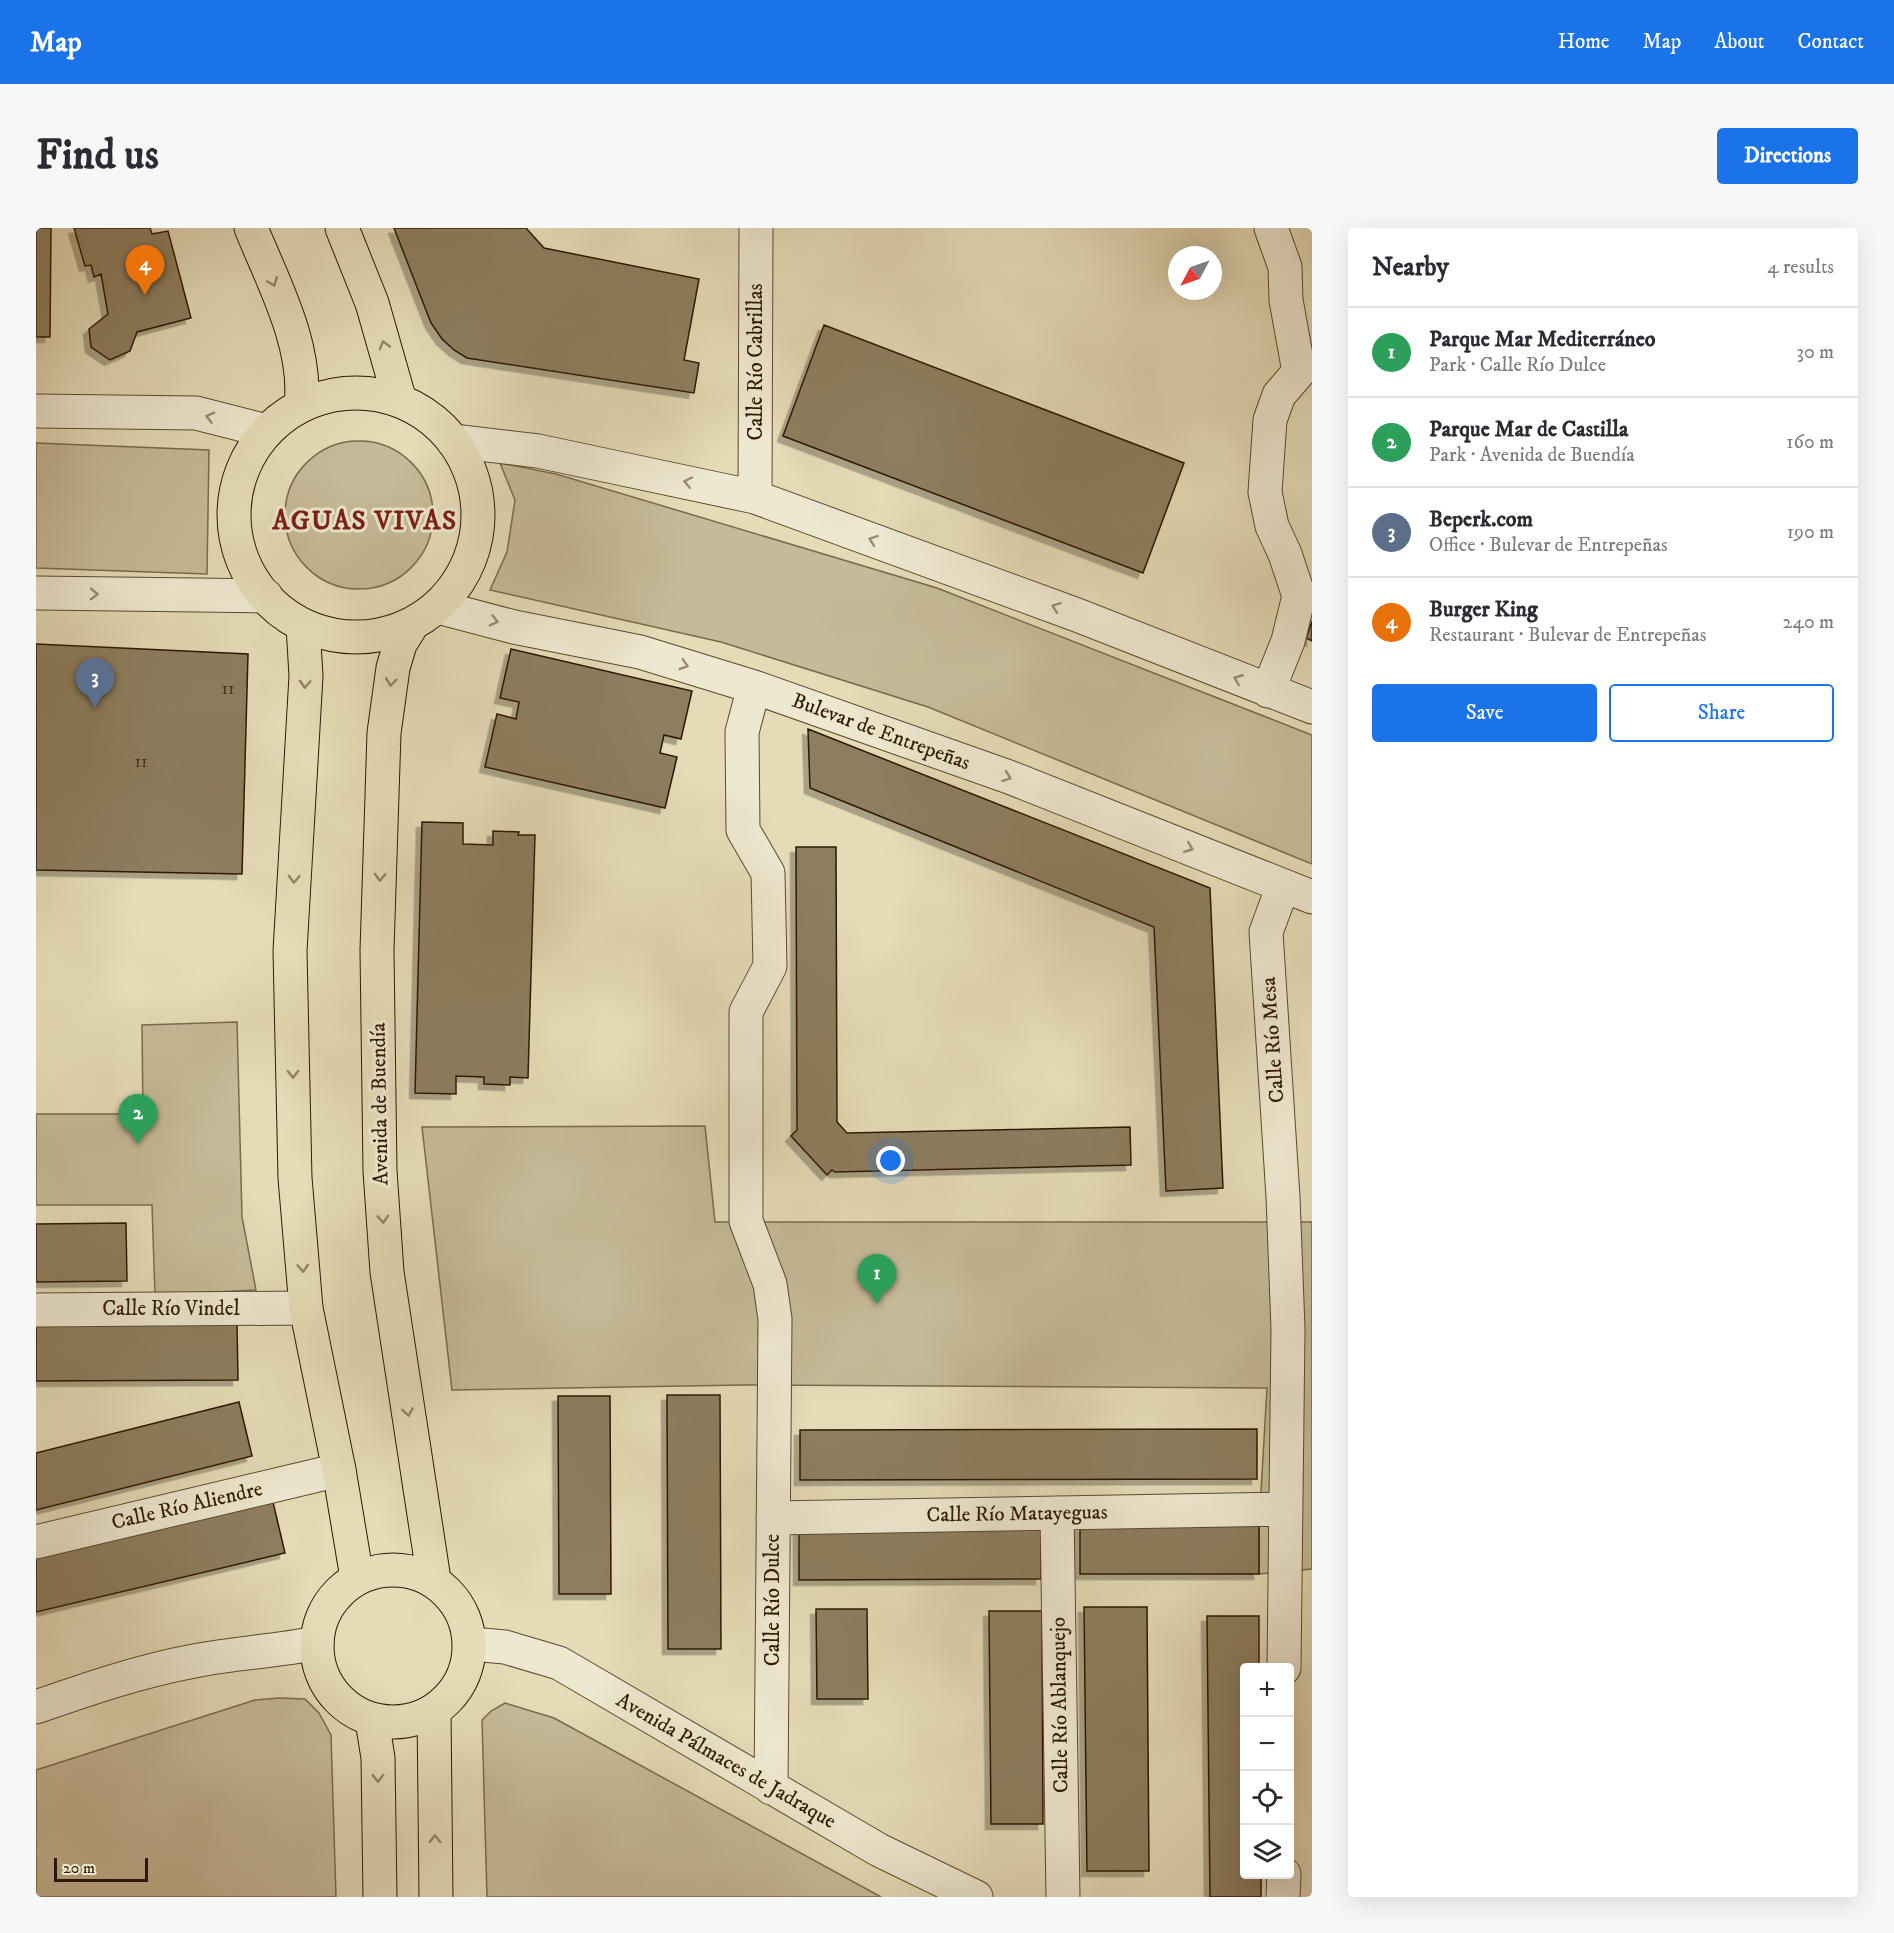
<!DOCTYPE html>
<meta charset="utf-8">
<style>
body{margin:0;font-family:"IM FELL DW Pica",serif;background:#f7f7f7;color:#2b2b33}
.controls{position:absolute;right:18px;bottom:18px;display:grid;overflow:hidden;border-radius:6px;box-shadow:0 6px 24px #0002}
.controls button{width:54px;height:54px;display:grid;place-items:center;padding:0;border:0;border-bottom:2px solid #e1e1e2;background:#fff;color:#2b2b33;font:30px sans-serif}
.compass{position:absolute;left:1132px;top:18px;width:54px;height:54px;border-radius:50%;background:#fff;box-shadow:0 6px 24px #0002;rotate:229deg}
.scale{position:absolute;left:18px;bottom:15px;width:94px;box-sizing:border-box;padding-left:6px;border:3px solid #2e1900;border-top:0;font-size:16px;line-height:21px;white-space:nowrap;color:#2e1900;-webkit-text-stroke:4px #eee8d0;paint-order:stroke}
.you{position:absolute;left:855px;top:933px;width:21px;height:21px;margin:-15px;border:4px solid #fff;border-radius:50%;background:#1a73e8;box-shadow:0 0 0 9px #1a73e833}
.badge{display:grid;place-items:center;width:39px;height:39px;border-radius:50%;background:#1a73e8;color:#fff;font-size:20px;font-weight:700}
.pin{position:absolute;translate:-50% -50px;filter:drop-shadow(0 2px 3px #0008)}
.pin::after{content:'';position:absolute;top:32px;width:21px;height:18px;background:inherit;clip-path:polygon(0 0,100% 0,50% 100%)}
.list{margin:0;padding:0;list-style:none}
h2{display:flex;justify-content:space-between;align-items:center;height:78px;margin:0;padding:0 24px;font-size:26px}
h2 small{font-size:20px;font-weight:400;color:#7c7c81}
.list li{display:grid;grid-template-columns:39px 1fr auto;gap:18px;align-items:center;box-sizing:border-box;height:90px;padding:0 24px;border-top:2px solid #e1e1e2}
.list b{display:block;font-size:22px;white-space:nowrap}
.list p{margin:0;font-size:20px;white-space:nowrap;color:#7c7c81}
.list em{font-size:20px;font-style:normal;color:#7c7c81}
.actions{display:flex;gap:12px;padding:18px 24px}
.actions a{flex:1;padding:14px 0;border:2px solid #1a73e8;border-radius:6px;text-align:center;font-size:21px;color:#1a73e8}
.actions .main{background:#1a73e8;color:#fff}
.icon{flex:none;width:33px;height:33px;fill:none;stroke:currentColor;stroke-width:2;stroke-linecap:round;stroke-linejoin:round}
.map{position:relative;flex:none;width:1276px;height:1669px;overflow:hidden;border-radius:6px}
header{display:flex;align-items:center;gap:36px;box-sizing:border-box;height:84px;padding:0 30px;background:#1a73e8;color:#fff}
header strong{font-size:28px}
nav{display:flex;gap:33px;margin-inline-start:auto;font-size:21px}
.intro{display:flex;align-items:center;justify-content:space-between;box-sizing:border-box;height:144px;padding:0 36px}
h1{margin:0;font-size:42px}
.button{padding:15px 27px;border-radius:6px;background:#1a73e8;color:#fff;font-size:21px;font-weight:700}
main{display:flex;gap:36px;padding:0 36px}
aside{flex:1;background:#fff;border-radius:6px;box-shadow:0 6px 24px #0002}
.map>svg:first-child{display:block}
.green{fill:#c6ba98;stroke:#7a6a4c;stroke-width:1.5}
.building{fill:#8d7e5f;stroke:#2e1900;stroke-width:1.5;filter:url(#shadow)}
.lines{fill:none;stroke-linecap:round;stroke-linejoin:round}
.minor-casing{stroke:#5c4a2e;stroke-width:35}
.major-casing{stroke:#2e1900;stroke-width:35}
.minor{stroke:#eee8d0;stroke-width:33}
.major{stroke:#e5dbb7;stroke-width:33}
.oneway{stroke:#938465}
.oneway2{stroke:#988b72}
.labels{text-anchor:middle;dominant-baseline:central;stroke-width:6;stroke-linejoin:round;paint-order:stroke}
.number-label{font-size:18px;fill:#463218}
.street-label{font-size:21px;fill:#2e1900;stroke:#eee8d0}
.district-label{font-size:27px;font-weight:bold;letter-spacing:1.5px;fill:#7a1f14;stroke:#eee8d0}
</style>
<header>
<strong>Map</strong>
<nav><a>Home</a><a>Map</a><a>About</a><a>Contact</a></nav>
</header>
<div class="intro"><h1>Find us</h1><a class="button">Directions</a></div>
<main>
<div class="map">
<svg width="1276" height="1669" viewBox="0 0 1276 1669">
<defs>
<filter id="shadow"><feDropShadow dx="-5.5" dy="5.5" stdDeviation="0" flood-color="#0004"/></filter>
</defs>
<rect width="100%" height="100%" fill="#e5dbb7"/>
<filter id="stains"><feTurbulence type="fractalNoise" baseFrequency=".00333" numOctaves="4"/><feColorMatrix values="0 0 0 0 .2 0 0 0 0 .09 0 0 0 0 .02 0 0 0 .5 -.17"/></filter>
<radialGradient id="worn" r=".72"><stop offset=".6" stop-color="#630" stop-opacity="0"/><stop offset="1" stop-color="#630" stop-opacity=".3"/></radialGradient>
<!-- green -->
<path class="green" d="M249 287a74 74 0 1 1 148 0a74 74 0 1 1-148 0Z
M0,215l173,7 -2,124 -171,-6z
M464,235l56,11 381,114 375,147v129l-384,-157 -207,-65 -231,-52 17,-38 8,-52z
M201,794l5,195 14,73 -101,5 -3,-90h-116v-91h107l-1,-89z
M669,898l10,96h597v347l-53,5v-48l8,-138 -524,-3 -291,5 -30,-263z
M243,1470l26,1 14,14 12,22 5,162h-300v-127l219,-70z
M469,1475l49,15 327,179h-394l-5,-177 9,-9z"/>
<!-- building -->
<path class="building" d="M0,0h15l-1,109h-14z
M38,0h76l2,6 16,-3 23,87 -54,14 -7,19 -20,9 -19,-13 -2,-18 19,-15 -7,-40 -7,3 -3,-12 -6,1z
M358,0h132l18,20 155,31 -15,81 15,3 -5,30 -227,-35 -13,-8 -12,-11 -11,-16z
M788,97l360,138 -41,110 -360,-137z
M1276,393v20l-6,-3z
M0,416l212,10 -6,220 -206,-4z
M475,421l181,42 -11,48 -17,-4 -4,18 17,4 -12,51 -180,-41 12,-53 19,5 3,-17 -19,-4z
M772,501l402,159 13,300 -57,3 -12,-264 -344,-139z
M386,594l41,1v21l30,1v-14l26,1 -1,3h17l-7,243 -18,-1v8l-26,-1v-7l-28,-1v18l-41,-1z
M760,619h40l1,275 10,11 283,-6 1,38 -296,7 -3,-2 -5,5 -36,-39 6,-6z
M90,995l1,58 -91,1v-58z
M201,1096l1,56 -202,1v-56z
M631,1167h53l1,254h-53z
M522,1168h52l1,198h-52z
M203,1174l13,54 -216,54v-57z
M1221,1201v50l-457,1v-50z
M236,1270l13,55 -249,59v-58z
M1044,1298h179v48h-179z
M763,1301h242v50l-242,1z
M1048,1379h63l2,264h-62z
M780,1381h51l1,90h-51z
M953,1383h53l1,213h-52z
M1171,1388h52v52h-15v206h17v23h-51z"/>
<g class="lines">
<!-- minor casing -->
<g class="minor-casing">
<path id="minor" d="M0,183l160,2 71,18
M417,213l85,10 217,46 322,118 235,92
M719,269l1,-269
M0,365l230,3
M402,379l76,20 126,25 114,35 255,90 303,120
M718,459l-12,45 1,98 25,43 2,93 -24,46v209l24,63 5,35 -4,469
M1232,463l20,-50 11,-45 -14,-42 -13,-28 -7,-34 5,-72 9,-25 20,-23 -13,-72 -1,-33 -14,-39
M1247,658l-17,46 17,265 5,132 -4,339
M0,1082l270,-2
M1021,1285l6,384
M737,1290l512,-9
M0,1314l303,-72
M435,1416l34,3 54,16 320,187 97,47
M0,1479c52,-18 104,-36 158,-46 41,-8 83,-10 123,-18
M1247,1669l1,-23"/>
</g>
<!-- major casing -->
<g class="major-casing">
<path id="major" d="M215,0c22,54 57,118 50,178
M306,0l30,75 28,98
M198 287a122 122 0 1 1 244 0a122 122 0 1 1-244 0Z
M267,398l3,50 -16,275 5,227 11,130 33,162 18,108
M374,400l-10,16 -7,24 -9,65 -7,217 3,221 7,101 47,308
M281 1418a76 76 0 1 1 152 0a76 76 0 1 1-152 0Z
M398,1483l2,186
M336,1492l6,38 2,139"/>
</g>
<!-- minor -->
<use href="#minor" class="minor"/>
<!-- major -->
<use href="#major" class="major"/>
</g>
<!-- one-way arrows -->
<defs><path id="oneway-chevron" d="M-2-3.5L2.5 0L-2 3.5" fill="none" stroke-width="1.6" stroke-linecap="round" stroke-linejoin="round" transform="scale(1.5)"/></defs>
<g class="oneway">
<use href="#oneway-chevron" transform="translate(237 54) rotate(68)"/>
<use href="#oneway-chevron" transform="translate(348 117) rotate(-106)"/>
<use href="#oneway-chevron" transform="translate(355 454) rotate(97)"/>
<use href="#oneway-chevron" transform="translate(269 456) rotate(93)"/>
<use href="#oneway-chevron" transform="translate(344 649) rotate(92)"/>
<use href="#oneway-chevron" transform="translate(258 651) rotate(93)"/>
<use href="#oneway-chevron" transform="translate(257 846) rotate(89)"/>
<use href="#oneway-chevron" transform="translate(347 991) rotate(86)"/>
<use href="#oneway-chevron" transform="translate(267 1040) rotate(86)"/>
<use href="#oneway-chevron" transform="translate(372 1184) rotate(81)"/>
<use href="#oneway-chevron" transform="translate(342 1550) rotate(89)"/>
<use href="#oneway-chevron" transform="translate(399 1611) rotate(-91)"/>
</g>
<g class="oneway2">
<use href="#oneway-chevron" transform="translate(174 189) rotate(-166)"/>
<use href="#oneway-chevron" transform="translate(652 254) rotate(-168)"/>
<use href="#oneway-chevron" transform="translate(837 312) rotate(-160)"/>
<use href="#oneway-chevron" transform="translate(58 366) rotate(1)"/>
<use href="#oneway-chevron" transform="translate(1020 379) rotate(-160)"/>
<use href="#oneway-chevron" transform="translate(458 393) rotate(15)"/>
<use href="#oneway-chevron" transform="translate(648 437) rotate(17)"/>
<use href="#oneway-chevron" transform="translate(1202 451) rotate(-158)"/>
<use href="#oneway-chevron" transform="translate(971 549) rotate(20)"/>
<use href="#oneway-chevron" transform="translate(1153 620) rotate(22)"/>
</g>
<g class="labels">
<!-- number labels -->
<g class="number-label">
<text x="192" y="461">11</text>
<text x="105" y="534">11</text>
</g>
<!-- street labels -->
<g class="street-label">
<text transform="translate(720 134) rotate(-90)">Calle Río Cabrillas</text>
<text transform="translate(845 504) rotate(20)">Bulevar de Entrepeñas</text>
<text transform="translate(1237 812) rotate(-94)">Calle Río Mesa</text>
<text transform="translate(344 876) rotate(-91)">Avenida de Buendía</text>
<text x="135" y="1081">Calle Río Vindel</text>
<text transform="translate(151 1278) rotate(-13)">Calle Río Aliendre</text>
<text transform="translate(981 1286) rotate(-1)">Calle Río Matayeguas</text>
<text transform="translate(737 1372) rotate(-90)">Calle Río Dulce</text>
<text transform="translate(1024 1477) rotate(-91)">Calle Río Ablanquejo</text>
<text transform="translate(690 1533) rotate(30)">Avenida Pálmaces de Jadraque</text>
</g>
<!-- district labels -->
<g class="district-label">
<text x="329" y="293">AGUAS VIVAS</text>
</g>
</g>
<rect width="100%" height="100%" filter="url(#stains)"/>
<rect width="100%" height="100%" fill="url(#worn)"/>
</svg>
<div class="controls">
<button>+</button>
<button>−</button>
<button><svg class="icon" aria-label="locate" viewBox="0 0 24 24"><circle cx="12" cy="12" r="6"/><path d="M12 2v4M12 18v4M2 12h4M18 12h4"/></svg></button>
<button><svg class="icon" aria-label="layers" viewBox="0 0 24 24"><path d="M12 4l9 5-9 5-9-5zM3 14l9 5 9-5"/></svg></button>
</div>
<svg class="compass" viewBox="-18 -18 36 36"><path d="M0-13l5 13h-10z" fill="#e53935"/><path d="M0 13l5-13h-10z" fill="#7c7c81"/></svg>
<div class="scale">20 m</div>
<div class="you"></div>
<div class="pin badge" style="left:841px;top:1076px;background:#2e9e5b">1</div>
<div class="pin badge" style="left:102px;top:916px;background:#2e9e5b">2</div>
<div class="pin badge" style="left:59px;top:480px;background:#5c6f8a">3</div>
<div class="pin badge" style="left:109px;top:67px;background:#e8710a">4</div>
</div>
<aside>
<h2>Nearby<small>4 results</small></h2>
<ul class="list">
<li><span class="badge" style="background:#2e9e5b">1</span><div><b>Parque Mar Mediterráneo</b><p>Park · Calle Río Dulce</p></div><em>30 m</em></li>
<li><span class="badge" style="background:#2e9e5b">2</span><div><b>Parque Mar de Castilla</b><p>Park · Avenida de Buendía</p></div><em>160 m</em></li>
<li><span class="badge" style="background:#5c6f8a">3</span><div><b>Beperk.com</b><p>Office · Bulevar de Entrepeñas</p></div><em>190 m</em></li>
<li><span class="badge" style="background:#e8710a">4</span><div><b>Burger King</b><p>Restaurant · Bulevar de Entrepeñas</p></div><em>240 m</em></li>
</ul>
<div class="actions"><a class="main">Save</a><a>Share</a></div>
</aside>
</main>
